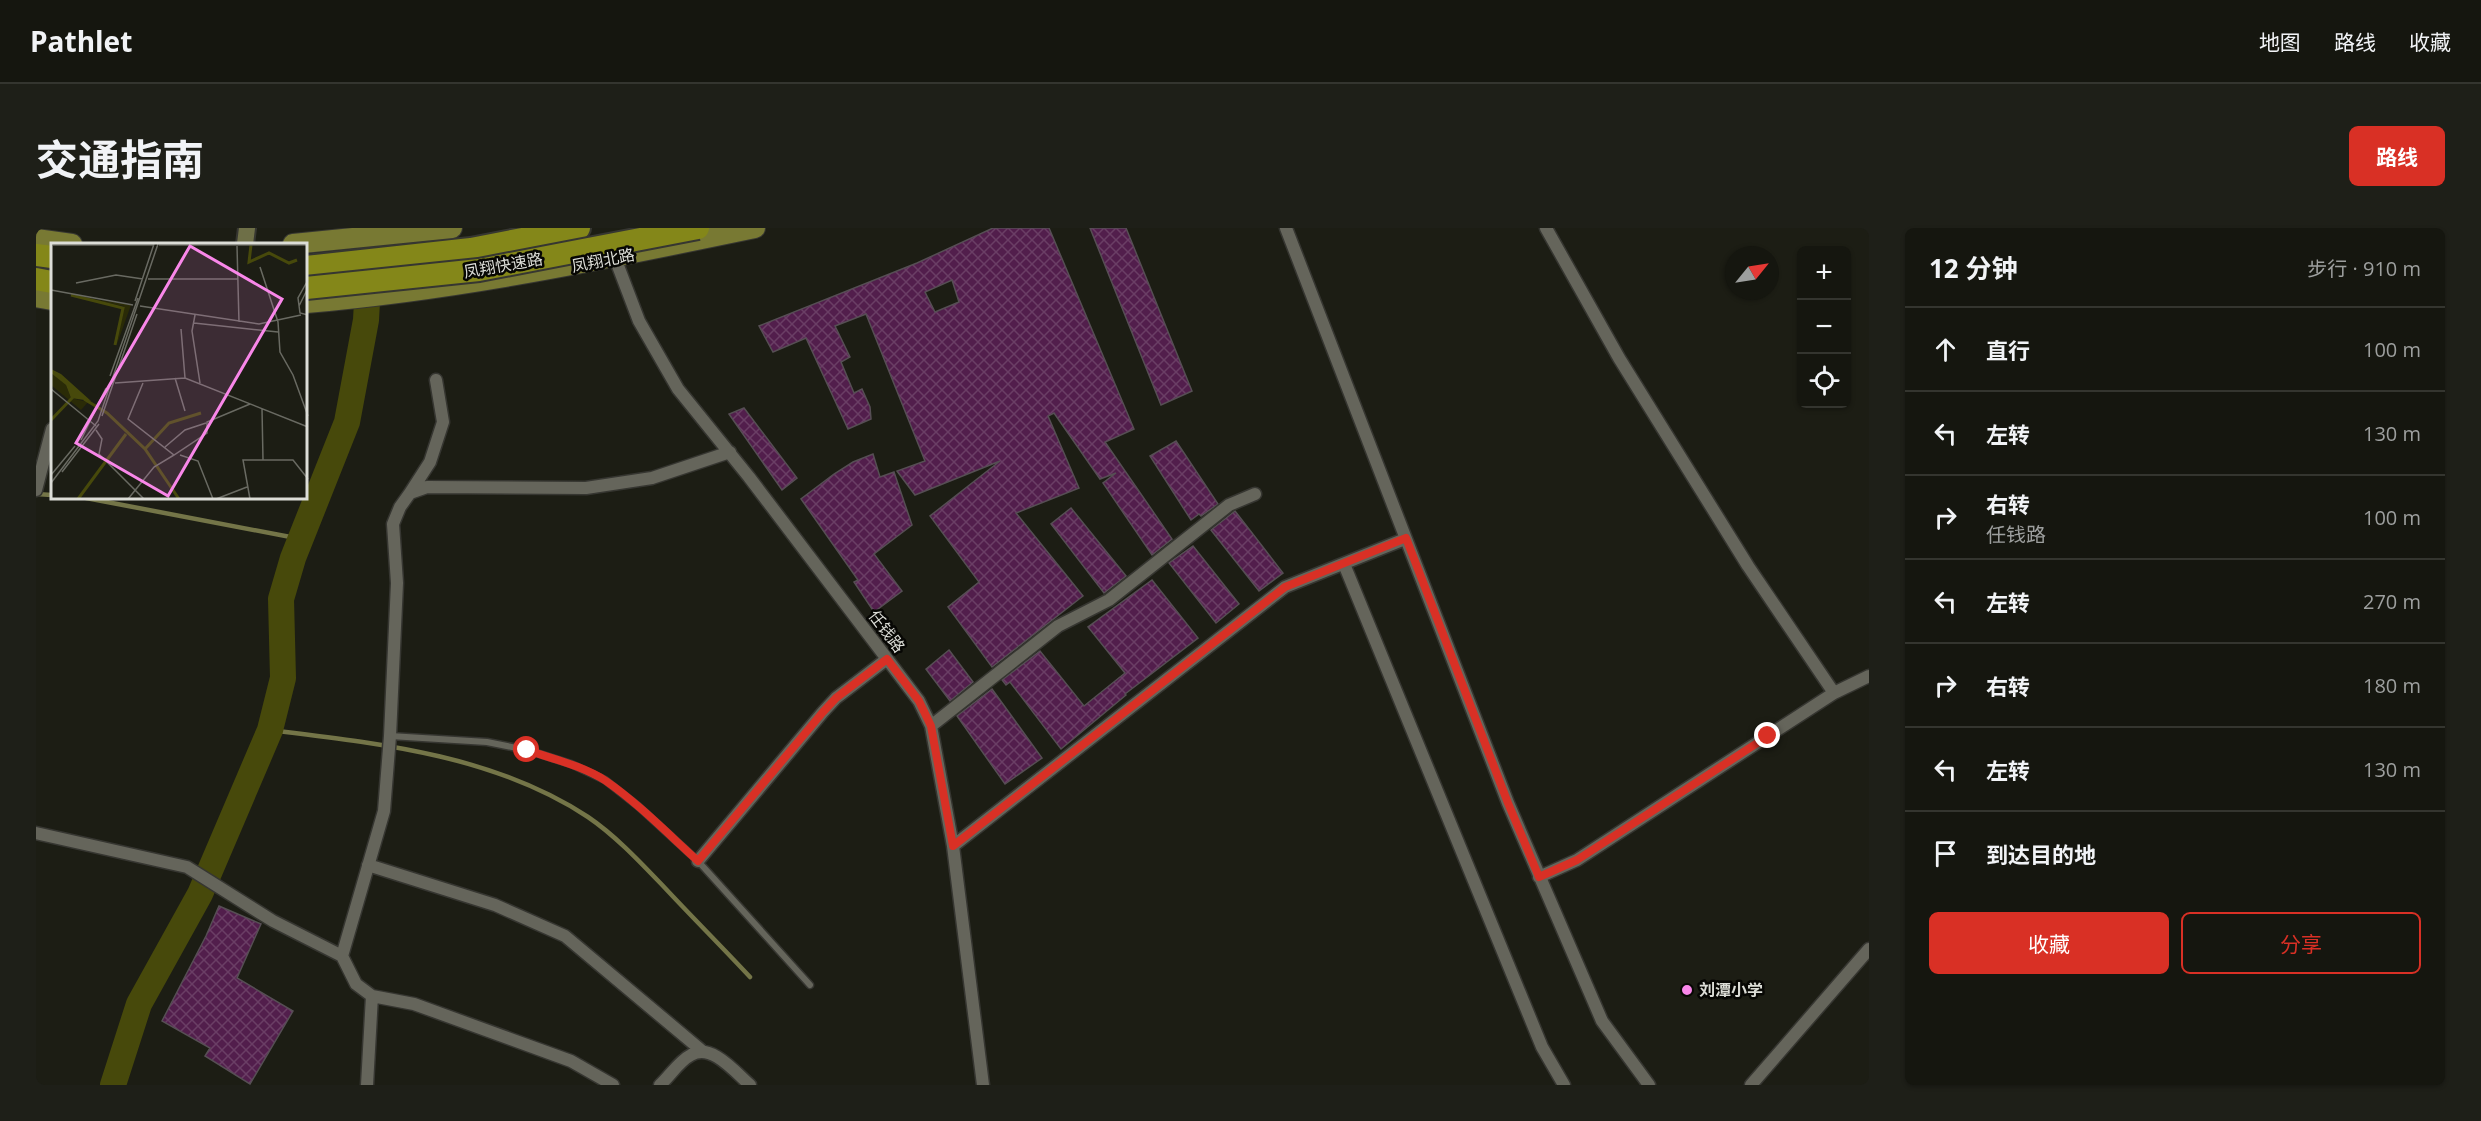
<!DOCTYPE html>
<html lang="zh">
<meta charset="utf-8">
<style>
body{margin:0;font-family:"Open Sans","Noto Sans SC",sans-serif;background:#1e1f18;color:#f1f3f6}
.controls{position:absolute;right:18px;top:18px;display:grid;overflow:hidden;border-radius:9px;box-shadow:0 2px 4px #0004}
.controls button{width:54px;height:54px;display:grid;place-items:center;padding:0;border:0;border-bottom:2px solid #34352f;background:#15160f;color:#f1f3f6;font:30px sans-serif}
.compass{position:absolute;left:1689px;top:18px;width:54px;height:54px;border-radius:50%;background:#15160f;box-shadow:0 2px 4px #0004;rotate:60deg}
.stop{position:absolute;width:18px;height:18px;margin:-14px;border:4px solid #d93025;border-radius:50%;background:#fff}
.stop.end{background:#d93025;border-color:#fff;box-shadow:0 2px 6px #0008}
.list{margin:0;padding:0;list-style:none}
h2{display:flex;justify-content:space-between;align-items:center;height:78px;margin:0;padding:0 24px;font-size:26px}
h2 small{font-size:20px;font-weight:400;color:#9d9f9e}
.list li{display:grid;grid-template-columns:39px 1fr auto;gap:18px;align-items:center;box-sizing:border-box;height:84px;padding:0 24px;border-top:2px solid #34352f}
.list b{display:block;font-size:22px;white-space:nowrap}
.list p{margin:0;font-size:20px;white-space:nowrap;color:#9d9f9e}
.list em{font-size:20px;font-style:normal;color:#9d9f9e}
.actions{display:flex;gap:12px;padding:18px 24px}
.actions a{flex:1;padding:14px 0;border:2px solid #d93025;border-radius:9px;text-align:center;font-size:21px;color:#d93025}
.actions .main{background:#d93025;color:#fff}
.icon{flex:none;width:33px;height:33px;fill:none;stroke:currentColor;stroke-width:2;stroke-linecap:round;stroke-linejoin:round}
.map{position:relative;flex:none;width:1833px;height:857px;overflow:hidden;border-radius:9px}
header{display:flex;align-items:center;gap:36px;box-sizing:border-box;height:84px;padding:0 30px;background:#15160f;border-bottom:2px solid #34352f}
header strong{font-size:28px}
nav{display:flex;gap:33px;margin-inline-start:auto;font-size:21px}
.intro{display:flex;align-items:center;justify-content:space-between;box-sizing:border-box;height:144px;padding:0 36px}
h1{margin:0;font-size:42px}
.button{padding:15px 27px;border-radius:9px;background:#d93025;color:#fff;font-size:21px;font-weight:700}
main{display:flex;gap:36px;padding:0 36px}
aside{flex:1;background:#15160f;border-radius:9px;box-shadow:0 2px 4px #0004}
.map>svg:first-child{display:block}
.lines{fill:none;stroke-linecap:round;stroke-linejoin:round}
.stream{stroke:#747548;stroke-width:4.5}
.river{stroke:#47490b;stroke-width:26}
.building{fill:url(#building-cross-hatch);stroke:#564e54;stroke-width:1.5;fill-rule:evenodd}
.lane-casing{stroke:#363631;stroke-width:9}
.street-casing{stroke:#363631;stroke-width:15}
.secondary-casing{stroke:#363631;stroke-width:20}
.primary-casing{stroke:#363631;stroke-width:22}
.highway-casing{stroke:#363631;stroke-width:26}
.lane{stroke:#65655b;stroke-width:6}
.street{stroke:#65655b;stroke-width:12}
.secondary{stroke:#6e6f47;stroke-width:16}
.primary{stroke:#787933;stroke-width:20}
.highway{stroke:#848719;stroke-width:22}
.highway-bridge-casing{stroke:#363631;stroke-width:26;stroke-linecap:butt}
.highway-bridge{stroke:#848719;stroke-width:22}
.route{stroke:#d93025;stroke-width:8}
.poi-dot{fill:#f987e9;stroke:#070704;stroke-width:2}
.labels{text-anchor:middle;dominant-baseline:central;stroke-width:5;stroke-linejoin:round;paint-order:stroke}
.street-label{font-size:16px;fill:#dcddd7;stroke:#070704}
.poi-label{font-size:16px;font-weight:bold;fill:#dcddd7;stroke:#070704;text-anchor:start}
.inset-river{fill:none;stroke:#47490b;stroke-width:3}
.inset-road{fill:none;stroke:#696a62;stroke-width:1.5}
.view{fill:#f987e9;fill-opacity:0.15;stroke:#f987e9;stroke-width:3}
.inset-edge{fill:none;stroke:#dcddd7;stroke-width:3}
</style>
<header>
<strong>Pathlet</strong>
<nav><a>地图</a><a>路线</a><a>收藏</a></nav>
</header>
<div class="intro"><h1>交通指南</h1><a class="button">路线</a></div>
<main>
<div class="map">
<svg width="1833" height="857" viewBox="0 0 1833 857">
<defs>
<pattern id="building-cross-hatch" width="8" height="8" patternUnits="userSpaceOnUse" patternTransform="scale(1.5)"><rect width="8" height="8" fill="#521e4c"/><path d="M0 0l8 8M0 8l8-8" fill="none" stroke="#6a3e65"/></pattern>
</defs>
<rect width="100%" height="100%" fill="#1c1d14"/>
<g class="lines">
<!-- stream -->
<path class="stream" d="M0,266l16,1
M50,270l215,41
M234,502c108,13 224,25 318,87 28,19 53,46 77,71 28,30 57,59 85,89"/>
<!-- river -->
<path class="river" d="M77,857l26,-81 61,-110 70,-164 13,-52 -2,-79 12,-41 54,-136 19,-102 5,-92"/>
</g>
<!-- building -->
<path class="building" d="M957,0h56l85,201 -29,13 67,97 -20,16 -49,-72 13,-10 -16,6 -46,-66 -6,3 31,72 -63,25 67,83 -91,71 -44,-60 31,-25 -49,-66 70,-55 -85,34 -18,-24 28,-10 -59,-147 -31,12 15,31 -9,5 13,31 8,-4 8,18 1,12 -23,10 -42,-91 -33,14 -14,-26 158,-63zM916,52l7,22 -24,10 -10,-20z
M1054,0h36l66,163 -31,14z
M708,180l53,70 -15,12 -53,-76z
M1140,213l42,63 -17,12 -2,-2 -8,6 -41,-64z
M837,226l7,23 14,-5 18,53 -38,29 28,37 -28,21 -20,-30 4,-2 -57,-81 33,-25 19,-12z
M1035,280l55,68 -22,17 -53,-69z
M1199,283l48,62 -24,18 -48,-61z
M1157,318l46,58 -23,19 -47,-60z
M1116,352l46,58 -73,56 1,1 -65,54 -51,-67 -4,3 -4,-5 38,-29 44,55 41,-33 -37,-46z
M913,422l24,32 -23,19 -24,-32z
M956,461l50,69 -37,26 -48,-68z
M183,678l42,18 -24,54 56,33 -43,73 -45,-28 5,-8 -48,-27 44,-85z"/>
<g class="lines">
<!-- lane casing -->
<g class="lane-casing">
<path id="lane" d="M354,508l97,6 40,8 44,14 34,16 33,26 60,55 112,124"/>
</g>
<!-- street casing -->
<g class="street-casing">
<path id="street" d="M1250,0l222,575 94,218 47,64
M1510,0l73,130 129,208 86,127
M579,30l24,63 39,68 71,88 170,224 12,25 22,120 30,239
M0,262l16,-61
M374,265l20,-31 13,-40 -7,-42
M1308,336l198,483 22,38
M895,498l127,-100 51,-26 120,-95 26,-11
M0,605l151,34 86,54 69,35
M917,618l332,-259 120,-48
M662,633l125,-149 13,-14 51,-39
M332,637l127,40 70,31 136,114
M1503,649l38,-17 257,-167 35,-17
M331,857l5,-89
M577,857l-42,-24 -157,-57 -42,-8 -16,-12 -14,-28 42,-145 6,-75 7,-153 -4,-59 7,-17 10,-14 17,-6 159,1 66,-10 78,-26
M624,857c10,-9 19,-24 31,-30 20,-13 45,18 59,30
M1715,857l118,-136"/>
</g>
<!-- secondary casing -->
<g class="secondary-casing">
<path id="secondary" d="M209,16l2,-16"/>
</g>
<!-- primary casing -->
<g class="primary-casing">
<path id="primary" d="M0,11l36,5
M257,16l159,-16
M0,69l16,3
M270,75c152,-13 300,-44 449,-75"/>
</g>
<!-- highway casing -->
<g class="highway-casing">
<path id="highway" d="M0,27l16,2
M270,39l165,-18 108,-21
M0,51l16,3"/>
</g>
<!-- lane -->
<use href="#lane" class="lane"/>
<!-- street -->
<use href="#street" class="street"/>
<!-- secondary -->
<use href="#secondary" class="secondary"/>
<!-- primary -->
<use href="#primary" class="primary"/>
<!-- highway -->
<use href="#highway" class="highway"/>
<!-- highway-bridge casing -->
<g class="highway-bridge-casing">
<path id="highway-bridge" d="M270,60l173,-18 219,-42"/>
</g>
<!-- highway-bridge -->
<use href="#highway-bridge" class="highway-bridge"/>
</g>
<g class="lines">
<!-- route -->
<path class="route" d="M491,522c26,9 56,16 79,31 33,23 62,53 92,80l125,-149 13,-14 51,-39 32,42 12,25 22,120 332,-259 121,-49 102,265 31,74 38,-17 191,-124"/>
</g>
<!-- markers -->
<circle class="poi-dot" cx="1651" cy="762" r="6"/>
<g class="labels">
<!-- street labels -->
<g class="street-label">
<text transform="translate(567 32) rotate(-11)">凤翔北路</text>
<text transform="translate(467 37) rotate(-10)">凤翔快速路</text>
<text transform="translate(851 403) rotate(53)">任钱路</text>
</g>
<!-- poi labels -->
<g class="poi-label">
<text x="1663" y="762">刘潭小学</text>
</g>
</g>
<!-- overview -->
<g transform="translate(15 15)">
<rect width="256" height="256" fill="#1c1d14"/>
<path d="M22,53l58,9 -14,39 7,-38zM2,131l13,11 5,13 17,4 -7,8 -30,-25z" fill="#2a2b07"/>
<path d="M0,126l10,5 30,27 -20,-3 -5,-13 -15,-12z" fill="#47490b"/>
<path class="inset-river" d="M200,2l-2,17 20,-9 20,10 8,-3M20,52l52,13 -8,37M33,156l23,14 38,36 34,50M0,177l22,-23M94,206l24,-26 32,-10M27,256l48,-65"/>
<path class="inset-road" d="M2,2h100M108,2h149M186,3l2,76M209,24l18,55 2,30 13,23 15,41M97,36h90M257,37l-10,18 2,15 8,2M25,40l40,-8 27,4M0,47l82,15M84,58l19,-57M89,63l119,18 42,-9M248,63l9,-18M144,72l-3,16 8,52M143,80l84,9M130,86l4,49M59,133l28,-78M124,135l10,33M64,140l70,-5 123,49M92,140l-15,36 46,36 33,-22v-11l43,-18M0,146l45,37M211,166l1,51M51,173l35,-102M45,187l6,9 -3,15 45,45M30,197l25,-52M114,204l20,-17 21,-7M129,212l18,6 15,38M11,229l37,-48M0,232l24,-29M0,240l47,-62 60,-177M77,256l26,-32 20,-12M165,256l31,-12M199,256l-7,-39h50l15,19"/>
<path class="view" d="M139,3l92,53 -114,197 -92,-53z"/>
<rect width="256" height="256" class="inset-edge"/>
</g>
</svg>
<div class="controls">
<button>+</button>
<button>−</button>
<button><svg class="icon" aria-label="locate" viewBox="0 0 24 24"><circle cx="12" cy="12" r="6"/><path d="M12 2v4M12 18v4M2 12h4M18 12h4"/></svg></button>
</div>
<svg class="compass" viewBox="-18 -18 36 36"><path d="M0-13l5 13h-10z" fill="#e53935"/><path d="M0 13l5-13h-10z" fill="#9d9f9e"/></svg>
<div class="stop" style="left:491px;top:522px"></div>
<div class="stop end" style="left:1732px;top:508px"></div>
</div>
<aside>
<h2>12 分钟<small>步行 · 910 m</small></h2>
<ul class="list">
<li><svg class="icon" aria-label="ahead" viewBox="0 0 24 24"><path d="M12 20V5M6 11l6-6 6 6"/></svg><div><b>直行</b></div><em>100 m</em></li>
<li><svg class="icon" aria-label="left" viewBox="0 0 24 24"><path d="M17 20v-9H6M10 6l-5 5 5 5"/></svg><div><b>左转</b></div><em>130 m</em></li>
<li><svg class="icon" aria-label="right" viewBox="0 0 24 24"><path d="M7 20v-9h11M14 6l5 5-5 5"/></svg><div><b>右转</b><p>任钱路</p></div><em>100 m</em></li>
<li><svg class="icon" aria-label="left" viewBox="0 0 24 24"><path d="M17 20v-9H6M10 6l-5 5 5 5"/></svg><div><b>左转</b></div><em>270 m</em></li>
<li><svg class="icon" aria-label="right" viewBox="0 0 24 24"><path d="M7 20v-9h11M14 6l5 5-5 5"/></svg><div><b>右转</b></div><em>180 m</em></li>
<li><svg class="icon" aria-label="left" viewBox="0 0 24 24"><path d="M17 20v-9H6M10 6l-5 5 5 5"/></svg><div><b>左转</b></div><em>130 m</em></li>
<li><svg class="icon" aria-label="arrive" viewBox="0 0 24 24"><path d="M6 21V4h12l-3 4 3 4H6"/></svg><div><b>到达目的地</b></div></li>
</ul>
<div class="actions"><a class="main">收藏</a><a>分享</a></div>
</aside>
</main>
